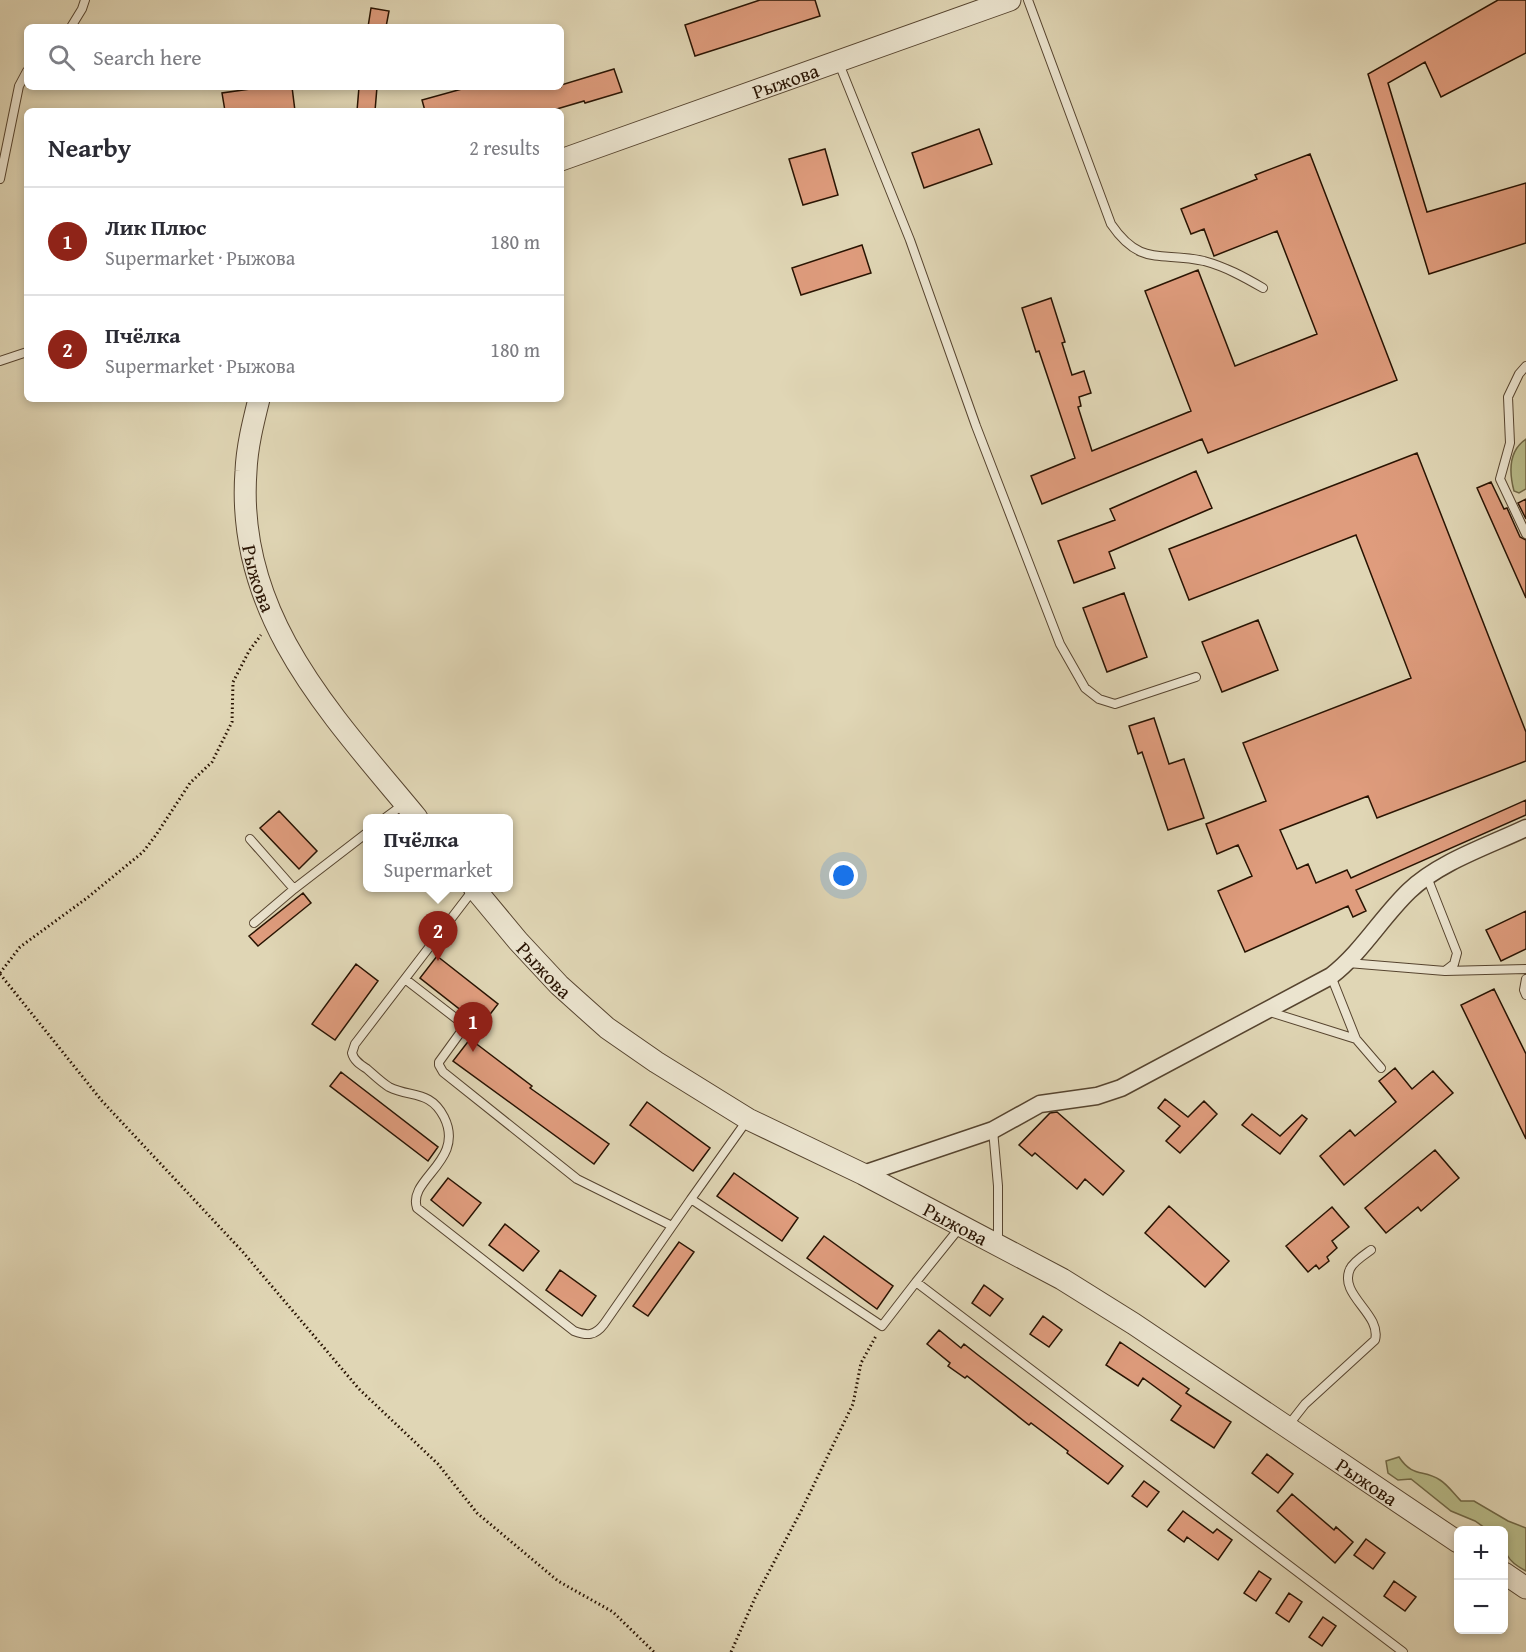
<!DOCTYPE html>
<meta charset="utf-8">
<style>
body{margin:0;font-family:"Gentium Book Plus",serif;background:#f2f2f3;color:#2b2b33}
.controls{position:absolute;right:18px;bottom:18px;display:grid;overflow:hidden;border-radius:9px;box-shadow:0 3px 9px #0003}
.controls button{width:54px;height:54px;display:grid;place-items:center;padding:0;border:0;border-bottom:2px solid #e1e1e2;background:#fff;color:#2b2b33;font:30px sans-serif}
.you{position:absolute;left:844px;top:876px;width:21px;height:21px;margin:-15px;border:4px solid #fff;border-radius:50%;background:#1a73e8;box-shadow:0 0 0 9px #1a73e833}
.badge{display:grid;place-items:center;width:39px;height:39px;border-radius:50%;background:#8f2418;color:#fff;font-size:20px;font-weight:700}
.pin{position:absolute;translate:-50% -50px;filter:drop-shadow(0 2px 3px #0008)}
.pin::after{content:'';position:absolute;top:32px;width:21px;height:18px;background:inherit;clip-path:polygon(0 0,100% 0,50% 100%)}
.popup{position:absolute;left:363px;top:814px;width:150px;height:78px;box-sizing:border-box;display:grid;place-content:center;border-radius:9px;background:#fff;filter:drop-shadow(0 2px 4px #0005);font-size:20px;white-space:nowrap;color:#7c7c81}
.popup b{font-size:22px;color:#2b2b33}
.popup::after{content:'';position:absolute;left:50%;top:100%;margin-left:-12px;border:12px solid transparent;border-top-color:#fff}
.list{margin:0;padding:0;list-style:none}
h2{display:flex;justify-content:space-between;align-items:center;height:78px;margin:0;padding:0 24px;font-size:26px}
h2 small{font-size:20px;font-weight:400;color:#7c7c81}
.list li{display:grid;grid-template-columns:39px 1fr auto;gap:18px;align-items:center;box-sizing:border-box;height:108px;padding:0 24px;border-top:2px solid #e1e1e2}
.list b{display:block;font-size:22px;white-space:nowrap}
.list p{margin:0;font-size:20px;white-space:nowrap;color:#7c7c81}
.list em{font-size:20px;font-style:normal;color:#7c7c81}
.icon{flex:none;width:33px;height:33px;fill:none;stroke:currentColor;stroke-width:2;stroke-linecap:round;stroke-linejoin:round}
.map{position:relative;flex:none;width:1526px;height:1652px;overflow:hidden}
.search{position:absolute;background:#fff;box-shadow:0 3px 9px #0003;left:24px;top:24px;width:540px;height:66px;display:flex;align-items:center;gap:15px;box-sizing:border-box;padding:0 21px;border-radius:9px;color:#7c7c81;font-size:22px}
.panel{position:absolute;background:#fff;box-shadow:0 3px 9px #0003;left:24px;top:108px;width:540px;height:294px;border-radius:9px}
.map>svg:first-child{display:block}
.green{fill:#b8bc8a;stroke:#706846;stroke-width:1.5}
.building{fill:#df9c7d;stroke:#281302;stroke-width:1.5}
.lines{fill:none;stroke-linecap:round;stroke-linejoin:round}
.service-casing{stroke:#56442f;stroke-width:10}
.minor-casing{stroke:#56442f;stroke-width:19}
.tertiary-casing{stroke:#56442f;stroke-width:23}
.path{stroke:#281302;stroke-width:3;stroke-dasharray:1.5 3;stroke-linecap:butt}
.service{stroke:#ebe4cf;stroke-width:8}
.minor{stroke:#ebe4cf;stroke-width:16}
.tertiary{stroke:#ebe4cf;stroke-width:21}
.labels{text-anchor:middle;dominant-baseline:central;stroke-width:5;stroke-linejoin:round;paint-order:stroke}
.street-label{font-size:20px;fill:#281302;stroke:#ebe4cf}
</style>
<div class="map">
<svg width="1526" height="1652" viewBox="0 0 1526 1652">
<rect width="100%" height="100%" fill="#e0d6b5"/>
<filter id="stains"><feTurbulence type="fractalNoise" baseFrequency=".00333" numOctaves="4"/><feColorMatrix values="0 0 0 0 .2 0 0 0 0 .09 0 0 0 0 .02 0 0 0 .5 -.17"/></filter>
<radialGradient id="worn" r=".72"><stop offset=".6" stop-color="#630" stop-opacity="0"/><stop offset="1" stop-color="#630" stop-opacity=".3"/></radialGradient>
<!-- green -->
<path class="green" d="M1526,439v50l-7,4 -5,-2c-5,-19 -6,-40 12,-52z
M1399,1457c14,21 24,12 41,23 8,5 14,14 21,21h13l34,20 18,7v43c-21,-11 -22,-18 -22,-41h-16l-13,-9 -24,-10 -40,-32 -13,1 -10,-7 -2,-12z"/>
<!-- building -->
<path class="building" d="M760,0h55l5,16 -125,40 -10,-31z
M1498,0h28v53l-85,44 -16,-35 -37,21 39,129 99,-29v60l-97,31 -61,-200z
M371,8l18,3 -3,16h-18z
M614,69l8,23 -37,11 -1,-2 -34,10h-125l-3,-11 47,-13h92v-2z
M266,87h26l3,24h-70l-3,-18z
M359,87h18l-2,24h-18z
M979,129l13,35 -68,24 -12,-35z
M825,149l13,46 -35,10 -14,-46z
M1310,154l87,226 -189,73 -6,-14 -160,65 -11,-28 44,-18 -36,-107 -3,1 -14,-44 29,-10 14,44 -3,1 10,32 12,-4 7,22 -12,4 2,9 -3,1 14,44 99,-40 -46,-120 53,-21 37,96 82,-32 -40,-103 -63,25 -10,-27 -13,5 -10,-25 76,-30 -2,-4z
M862,245l9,28 -70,22 -9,-27z
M1417,453l109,279v29l-149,57 -9,-22 -88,34 17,39 11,-5 8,19 31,-13 4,8 175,-78v15l-170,75 10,21 -13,6 -5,-11 -103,46 -27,-61 34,-15 -14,-31 -21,9 -11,-30 60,-23 -23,-58 168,-65 -55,-143 -167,65 -20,-51z
M1196,471l16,37 -103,44 6,16 -41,15 -16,-42 57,-21 -5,-11z
M1491,482l13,27 3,-1 13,29 6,3v58l-49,-110z
M1526,499v20l-8,-16z
M1124,593l23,64 -40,15 -24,-64z
M1258,620l20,50 -56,22 -20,-50z
M1154,718l15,46 15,-5 20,59 -36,12 -26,-78 -4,2 -9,-28z
M279,811l38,40 -18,18 -39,-41z
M303,893l8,10 -53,43 -9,-10z
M1526,911v38l-25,12 -15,-31z
M437,956l61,48 -17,22 -61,-48z
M356,964l22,17 -43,59 -23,-16z
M1494,989l32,65v85l-65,-134z
M470,1039l62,47 -2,2 79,56 -15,20 -141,-103z
M1395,1068l17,21 21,-18 20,22 -109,92 -24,-29 30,-26 5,6 41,-34 -17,-21z
M341,1072l97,75 -10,14 -98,-75z
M1165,1099l23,18 16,-16 13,13 -37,39 -14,-12 14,-15 -22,-18z
M647,1102l63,46 -17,23 -63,-46z
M1057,1112l67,59 -21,24 -18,-16 -8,10 -42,-36 -3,3 -13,-11 31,-32z
M1252,1114l28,22 22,-21 5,4 -27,35 -38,-29z
M1435,1150l24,28 -38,33 -3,-4 -32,26 -21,-25z
M734,1173l64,45 -16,23 -65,-45z
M448,1178l33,25 -18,23 -32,-26z
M1169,1206l60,55 -24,26 -60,-54z
M1332,1207l17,20 -17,14 5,7 -10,9 2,4 -10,8 -3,-4 -8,7 -22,-26z
M505,1224l34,27 -16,20 -34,-26z
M824,1236l69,50 -16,23 -70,-51z
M679,1242l15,10 -46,64 -15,-10z
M560,1270l36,26 -14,20 -36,-26z
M984,1285l19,14 -13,17 -18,-13z
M1043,1316l19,14 -13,17 -19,-13z
M939,1330l22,18 3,-4 14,11 145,111 -15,18 -41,-31 1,-2 -37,-28 -2,2 -62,-49 -2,2 -17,-12 2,-3 -23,-19z
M1120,1342l69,47 -3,4 45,29 -17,26 -43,-28 10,-14 -38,-28 -5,8 -32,-21z
M1267,1454l26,20 -15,19 -26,-20z
M1144,1481l15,11 -12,15 -15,-11z
M1292,1494l42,36 2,-3 17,15 -18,21 -58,-52z
M1183,1511l30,22 4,-4 15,11 -14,20 -31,-23 -3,5 -16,-12z
M1366,1539l19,14 -12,16 -19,-14z
M1259,1571l12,8 -15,22 -12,-8z
M1394,1581l22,16 -11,14 -21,-15z
M1289,1593l13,9 -13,20 -13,-9z
M1323,1617l13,9 -14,20 -13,-9z"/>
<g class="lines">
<!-- service casing -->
<g class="service-casing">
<path id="service" d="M1028,0l83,224c30,44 51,27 93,37 22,6 40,16 59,27
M71,27l11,-18 3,-9
M838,61l72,179 66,186 84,218 25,44 14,11 16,5 81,-27
M0,179l19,-93 8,-15
M0,361l27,-9
M1526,366l-7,8 -11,23 2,46 -10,36 26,55
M385,818l19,-14
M250,839l44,50 74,-57
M473,890l-118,154 -3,9c2,8 9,12 15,16 7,6 14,13 22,18 22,11 41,3 55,30 22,44 -37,62 -27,91l157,123c13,5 21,5 30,-7l87,-125
M254,923l40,-34
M1348,963l97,8 9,-7 3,-11 -30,-76
M1445,971l81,-2
M1331,976l25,63 25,29
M405,979l53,41 4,6 -2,7 -21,29v3l4,7 134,107 95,47
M1526,979l-2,11 2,5
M1267,1011l89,28
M748,1119l-57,80 191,127 34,-44 487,370
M993,1130l5,56v58
M916,1282l45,-56
M1287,1427l18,-23 70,-64c7,-26 -37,-45 -25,-71 3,-7 14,-14 21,-19"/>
</g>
<!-- minor casing -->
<g class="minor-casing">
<path id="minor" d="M863,1174l130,-44 47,-26 57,-8 24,-8 210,-112c31,-24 50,-58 78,-85 30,-29 79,-45 117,-63"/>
</g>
<!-- tertiary casing -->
<g class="tertiary-casing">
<g id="tertiary">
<path id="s1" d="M561,160l449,-160"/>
<path id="s2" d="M259,399c-6,24 -12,48 -13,72 -11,145 86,244 171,347"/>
<path id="s3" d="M474,888l44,53 41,44 48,43 49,34 92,57 115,55 199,105 72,45 324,218"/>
<path d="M1504,1573l22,15"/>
</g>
</g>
<!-- path -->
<path class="path" d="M0,973l20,-26 67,-49 56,-46 13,-17 34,-52 22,-21 20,-40 1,-40 16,-31 12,-16
M0,974l102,127 140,150 117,138 79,75 39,49 81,68 55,31 41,40
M731,1652l24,-54 46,-87 52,-107 8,-41 15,-27"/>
<!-- service -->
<use href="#service" class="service"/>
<!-- minor -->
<use href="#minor" class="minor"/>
<!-- tertiary -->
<use href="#tertiary" class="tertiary"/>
</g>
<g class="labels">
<!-- street labels -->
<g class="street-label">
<text stroke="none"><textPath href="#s1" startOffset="238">Рыжова</textPath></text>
<text stroke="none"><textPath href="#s2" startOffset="182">Рыжова</textPath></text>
<text stroke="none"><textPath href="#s3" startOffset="108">Рыжова</textPath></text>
<text stroke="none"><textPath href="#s3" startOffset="594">Рыжова</textPath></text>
<text stroke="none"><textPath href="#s3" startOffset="1080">Рыжова</textPath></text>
</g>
</g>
<rect width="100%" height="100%" filter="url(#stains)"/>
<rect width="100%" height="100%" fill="url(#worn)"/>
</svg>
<div class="controls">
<button>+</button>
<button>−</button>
</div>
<div class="you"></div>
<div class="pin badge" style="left:473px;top:1052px">1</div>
<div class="pin badge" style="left:438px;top:961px">2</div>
<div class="popup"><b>Пчёлка</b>Supermarket</div>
<div class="search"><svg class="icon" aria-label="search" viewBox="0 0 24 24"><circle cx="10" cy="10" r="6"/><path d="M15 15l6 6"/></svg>Search here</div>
<section class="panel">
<h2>Nearby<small>2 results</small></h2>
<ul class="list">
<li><span class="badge">1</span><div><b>Лик Плюс</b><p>Supermarket · Рыжова</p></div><em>180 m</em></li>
<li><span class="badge">2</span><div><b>Пчёлка</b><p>Supermarket · Рыжова</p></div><em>180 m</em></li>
</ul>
</section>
</div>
